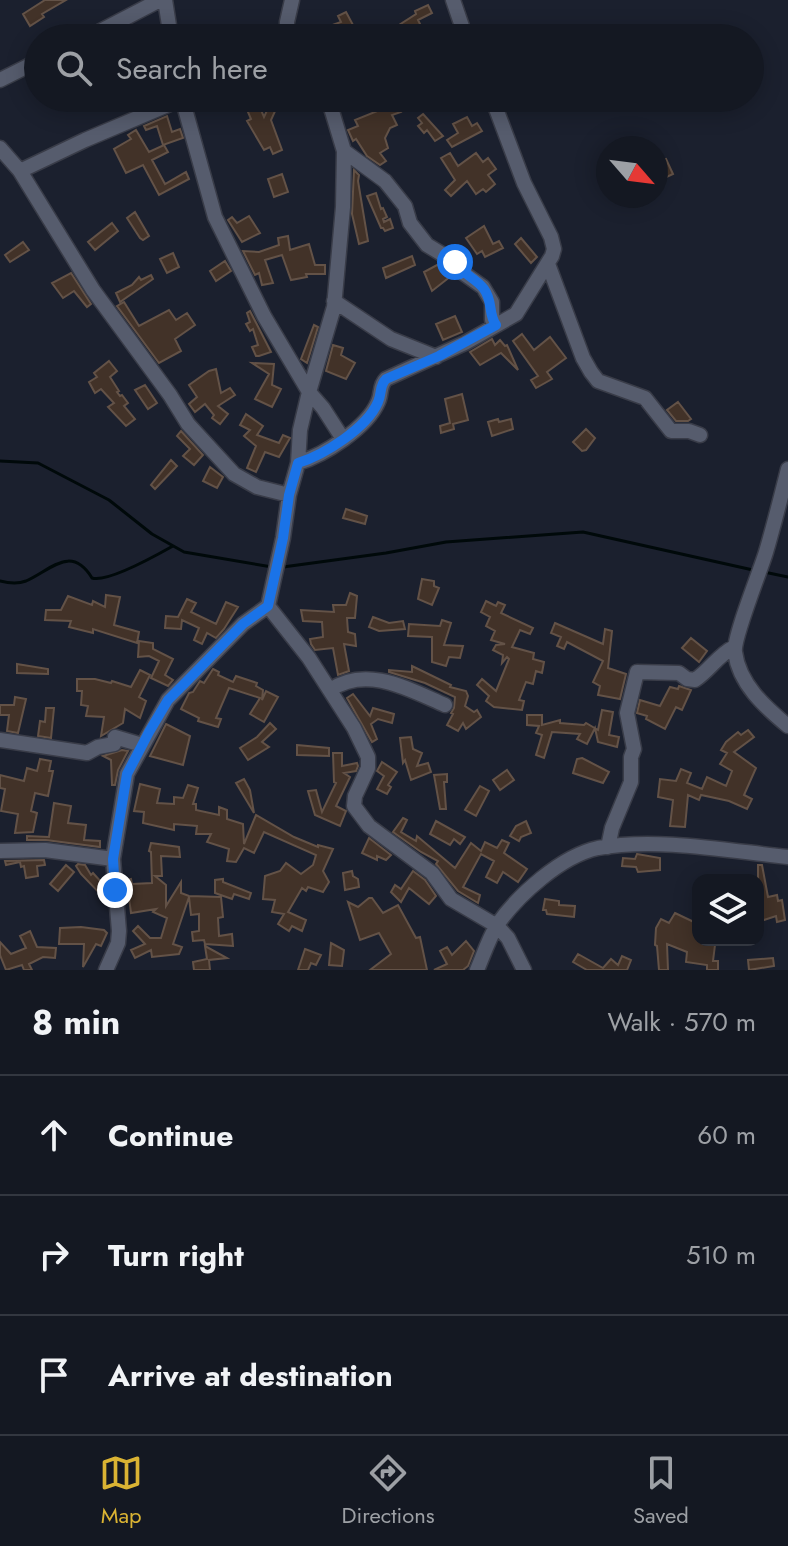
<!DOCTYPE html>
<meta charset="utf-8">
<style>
body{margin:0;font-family:Jost,sans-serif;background:#1d212a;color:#f1f3f6}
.controls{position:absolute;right:24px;bottom:24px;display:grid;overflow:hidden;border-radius:16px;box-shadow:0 4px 20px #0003}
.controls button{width:72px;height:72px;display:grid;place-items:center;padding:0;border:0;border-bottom:2px solid #333740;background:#141822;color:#f1f3f6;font:40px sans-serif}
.compass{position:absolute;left:596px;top:136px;width:72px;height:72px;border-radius:50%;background:#141822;box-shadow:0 4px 20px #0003;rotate:118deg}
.stop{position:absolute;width:24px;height:24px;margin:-18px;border:6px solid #1a73e8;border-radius:50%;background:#fff}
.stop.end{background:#1a73e8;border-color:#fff;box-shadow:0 2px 8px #0008}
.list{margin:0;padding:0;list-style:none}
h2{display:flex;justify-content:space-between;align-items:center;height:104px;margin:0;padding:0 32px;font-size:34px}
h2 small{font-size:26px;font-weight:400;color:#9da0a5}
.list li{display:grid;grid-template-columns:52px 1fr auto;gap:24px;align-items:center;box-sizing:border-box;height:120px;padding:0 32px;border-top:2px solid #333740}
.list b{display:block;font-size:30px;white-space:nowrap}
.list em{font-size:26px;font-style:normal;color:#9da0a5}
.icon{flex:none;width:44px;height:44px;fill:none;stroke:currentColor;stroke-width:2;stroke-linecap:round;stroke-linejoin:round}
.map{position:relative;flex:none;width:788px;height:970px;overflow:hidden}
.search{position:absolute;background:#141822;box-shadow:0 4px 20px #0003;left:24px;right:24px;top:24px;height:88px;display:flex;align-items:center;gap:20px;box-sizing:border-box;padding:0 28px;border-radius:44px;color:#9da0a5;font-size:30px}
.sheet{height:464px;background:#141822}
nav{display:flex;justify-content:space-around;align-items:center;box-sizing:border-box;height:112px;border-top:2px solid #333740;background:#141822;font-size:22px;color:#9da0a5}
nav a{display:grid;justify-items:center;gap:4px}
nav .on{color:#dab333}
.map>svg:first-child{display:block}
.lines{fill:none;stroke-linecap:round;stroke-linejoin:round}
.stream{stroke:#00090a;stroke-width:3}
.building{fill:#423228;stroke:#635247;stroke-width:2}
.minor-casing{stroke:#393c48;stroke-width:17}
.minor{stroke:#565c6d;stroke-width:14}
.route{stroke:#1a73e8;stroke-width:10}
</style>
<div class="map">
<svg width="788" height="970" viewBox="0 0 788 970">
<rect width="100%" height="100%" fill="#1b202e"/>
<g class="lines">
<!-- stream -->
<path class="stream" d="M0,461l38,2 71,37 43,34 32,18 88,15
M283,567l103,-14 60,-11 137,-10 170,38
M764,572l24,5
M0,581c8,2 18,3 26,0 25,-11 45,-37 66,-3 16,5 65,-23 81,-32"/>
</g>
<!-- building -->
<path class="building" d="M45,0h21l-24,14 2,3 -14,9 -7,-12z
M428,5l4,8 -14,7 2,4 -3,2 12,12h-20l-10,-13 17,-11 -1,-3z
M346,12l7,13 -11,5 3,8h-15l-3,-11 14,-5 -3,-6z
M242,98h14l8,19 5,-11 7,3 -5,11 11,30 -9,4 -3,-7 -6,3 -17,-29 4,-2z
M397,103l4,9 -9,3 5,10 -7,3 -5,10 3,10 -8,5 6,8 -6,4 -13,-9 -11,-17 -3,2 -5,-11 10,-4 -3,-6z
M423,114l20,22 -8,5 -8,-11 -3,3 -6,-7 4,-3 -4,-5z
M167,116l5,16 8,-3 3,9 -20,7 -6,-19 -11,4 -2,-4z
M467,117l5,9 5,-3 5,8 -30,16 -5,-7 11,-7 -5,-9z
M136,130l13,22 15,-7 4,7 -16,8 13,24 21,-12 3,7 -30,16 -16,-30 -17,8 -12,-24 17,-10 -3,-4z
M450,153l8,13 18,-13 7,9 5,-4 8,11 -8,6 7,9 -9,8 -3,-3 -7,5 -9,-13 -16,15 -6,-6 10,-10 -14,-22z
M666,159l7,15 -17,8v-20z
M354,170l5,5 -1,6 10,60 -9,3 -7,-30z
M282,174l6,18 -14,5 -6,-18z
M376,193l5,16 2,-1 4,9 -4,2 1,3 6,-3 3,9 -8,3 -2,-3h-2l-14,-32z
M135,212l14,24 -6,4 -3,-2 -13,-20z
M249,216l11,17 -18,9 -14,-22 4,-3 5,6z
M112,223l6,8 -23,19 -7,-8z
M484,226l9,18 6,-3 4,7 -18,9 -3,-6 -5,3 -11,-16z
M288,236l2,14 19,-6 6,21h10v9h-19l1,3 -16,3 -9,-25 -17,5 8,23 -11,2 -3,-12 -4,2 -12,-24 16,1 20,-7 -1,-7z
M521,238l16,19 -6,6 -16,-19z
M23,242l6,8 -19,12 -5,-7z
M173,253l6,14 -12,6 -7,-14z
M412,256l3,9 -29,13 -3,-10z
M225,261l6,10 -15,10 -6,-10z
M439,264l8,5 4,7 -19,15 -8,-19z
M71,273l20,31 -4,3 -13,-16 -11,7 -11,-15z
M151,275l2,4 -33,23 -4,-9 16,-8 7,-8 2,3z
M124,302l15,24 30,-16 7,10 11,-7 8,12 -20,14 6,12 -22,12 -42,-57z
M250,311l21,41 -12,4h-3l-4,-9 6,-2 -5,-16 -3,2 -4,-7 4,-2 -3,-9z
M455,316l7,16 -19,8 -7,-16z
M314,325l4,2 -11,36 -6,-4z
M522,334l12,16 16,-13 16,21 -19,14 5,7 -16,9 -5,-8 7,-4 -25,-35z
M492,339l3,6 5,-5 5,6 2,-1 11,25 -17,-17 -21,12 -10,-13z
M333,345l10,3 -2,7 14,8 -9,16 -20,-8z
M109,361l8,10 -7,6 9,14 -2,1 3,4 2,-1 6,8 -4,3 11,13 -9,7 -18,-19 6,-4 -13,-14 -6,4 -6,-11 8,-5 -3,-4z
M252,363l22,1 -2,21 9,4 -9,18 -17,-8 14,-25z
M216,369l5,24 9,-5 5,7 -17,11 10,8 -8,10 -8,-6 2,-3 -9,-11 -10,8 -6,-8 8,-7 -8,-12 20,-14z
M145,385l12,18 -9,6 -13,-19z
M462,394l6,26 -15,4 1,5 -13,4 -1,-7 10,-3 -5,-24z
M678,402l13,17 -3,2h-12l-9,-11z
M246,414l17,12 -6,9 22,8 4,-8 7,3 -11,19 -14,-5 -9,20 -9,-4 9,-22 -12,-10 6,-6 -10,-5z
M498,419l1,3 12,-3 2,10 -21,7 -4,-14z
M586,429l9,9 -9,12 -4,1 -9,-9z
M181,431l22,24 -9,10 -11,-9 7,-7 -13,-13z
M171,460l6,6 -22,23 -4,-4z
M210,467l13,10 -6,11 -14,-7z
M346,509l21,7 -2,8 -22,-6z
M422,579l12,2v5l5,2 -7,17 -14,-6z
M350,593l7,3 -2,22h-8l1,14 7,2 1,12 -12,-2 5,27 -11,4 -5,-27 -18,2 -4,-6 -1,-5 13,-2 -1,-15 -19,-1 -2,-11 33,2 -1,-7h13z
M106,595l14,2 -6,28 25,7 -2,11 -44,-14v4l-24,-6 2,-6 -26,-1 1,-10h15l7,-14 24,9 1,-4 12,6z
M187,599l9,4 -5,9 25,12 10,-22 12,5 -14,22 -8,9 -9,-5 -5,11 -8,-4 5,-12 -17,-8 -1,9 -16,-1 1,-12 12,1z
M486,601l10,5 2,-4 7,3 -4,8 32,15 -3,6 -10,-4 -8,17 22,6 -1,6 11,3 -2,11 -6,-2 -3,13 -7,-2 -7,18 5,1 -2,9 -28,-3 -8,-6 3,-5 -12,-11 5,-6 14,12 13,-32 -2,-2 -5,6 1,-8 -10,-5 3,-5 9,-1 -14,-4 4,-9 -9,-5 4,-9 -9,-5z
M373,617l16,6 14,-2 2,8 -26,2 -10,-4z
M442,620l9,3 -7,22 19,1 -3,12 -11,-1 -3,9 -14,-4v-25l-24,-1 1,-12 31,2z
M555,623l48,21 2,-15 7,2 -4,37 18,6 -6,25 -22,-4 2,-9 -7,-4 10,-21 -36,-19 -3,7 -7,-3 4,-9 -10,-4z
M691,638l16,13 -8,11 -17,-14z
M139,641l14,2v6l20,10 -8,16 8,5 -5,6 -17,-8 8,-17 -10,-5 -11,1z
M17,664l31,5v5l-31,-1z
M412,666l39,19 -1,2 16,4 2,5 -3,10 9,6 3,-2 4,7 -15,12 -3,-6 -5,8 -11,-6 6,-11 -2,-1 3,-5 1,-11 -30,-14 -36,-11v-2l23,2z
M213,669l6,3 -1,3 15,7 3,-6 21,7 -1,3 7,4 -1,10 4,-9 12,6 -14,25 -14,-8 10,-16 -31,-10 -13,30 5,1 -3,8 -20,-6 1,-3 -18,-9 8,-16 4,-1 7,-11 4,2z
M140,670l10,5 -11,22 7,4 -6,17 -15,-9 -2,14 -22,13 3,-19 -18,-1 2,-10 -7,-1 1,-14h-5v-12h18l16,4 1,-2 19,6z
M679,686l12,4 -9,20 -6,-3 -11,22 -19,-10 1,-3 -10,-3 3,-13 20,6 10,-19 8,2z
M353,694l17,22 3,-8 21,6 -2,9 -14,-4 -7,5 6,15 -5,3 -25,-44z
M15,697l11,2 -8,34 -11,-2 2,-16h-9v-10h14z
M46,708h8l-3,30 -13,-2 2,-15 5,1z
M602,710l11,2 -4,23 10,2 -2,10 -19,-5 -3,-14 -8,16 -10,-5 3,-5 -28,-2 -8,26 -8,-3 6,-20 -6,-2 3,-7 -12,-1v-10h15v10l18,-5v3l24,2 2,-2 12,7z
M270,723l6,6 -14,13 7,5 -21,13 -8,-12 17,-11z
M166,724l24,12 -7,29 -33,-9z
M748,730l6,7 -20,15 22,16 -12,27 8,4 -5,10 -18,-8 -28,-6 -2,5 -11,-5 -3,32 -15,-1 3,-26 -15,-3 2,-18 16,2 5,-12 10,4 -4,10 15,6 5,-12 19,9 6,-15 -12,-7 7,-11 -6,-3 5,-8 12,-10 3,3z
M411,737l2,12 9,4 -5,13 11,-3 3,9 -20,8 -6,-20 -2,3 -3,-25z
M297,745l32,3v8l-32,-1z
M122,750l6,1 -10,19 -3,15h-3l-1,-25 -8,-4z
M333,753h9v13l15,-3 1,3 -2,5 -12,2 6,4 -14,29 10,5 -6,15 -25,-11 -7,-24 8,-1 6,22 14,-29 -2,-1z
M582,758l27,14 -6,11 -30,-10 4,-14z
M40,759l11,2 -2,10h4l-5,25 -13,-3 -4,18 6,2 -4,19 -18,1 3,-19 -17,-3 4,-22 -5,-1v-13l24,6 3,-13 10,3z
M382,762l15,10 -9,13 3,2 -4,7 -10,-5 7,-13 -7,-5z
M507,770l7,10 -14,10 -7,-10z
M447,774v8h-3l2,27h-6l-6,-34z
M244,779l6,11 4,23 -18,-30z
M140,784l20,5 -3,14 17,1v-7l9,1 5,-13 10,3 -5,16h3v6l23,5v-8l8,3v9l16,5 1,20 12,-29 38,22 24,10v-2l15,4 -10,22 6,11 -6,10 -15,-5 -2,4 -4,-3 -14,24 18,8 -4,11 -10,-5 -3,5 -11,-7 6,-10 -12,-2 3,-12 -12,-1 2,-23 15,-5 6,-8 15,11 12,-9 3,-10 -52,-23 -10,21 -10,-5 -8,14 -9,-1 2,-12 -22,-7 4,-8h-15l1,-8 -23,-2v6l-31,-7 1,-11 -10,-1z
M480,786l9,5 -13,25 -11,-6z
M54,803l17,3 -3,17 18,2 -2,15 16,1v6l-54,-7h-19v-4l22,1z
M403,818l4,2 -6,12 15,9 1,-5 38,32 16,-25 10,8 4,-9 12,6 5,-8 7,3 -5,10 23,16 -9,13 -15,-10 -6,11 -11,-6 8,-16 -13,-7 -18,33 17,8 -2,8 -20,-12 -22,-27 2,-3 -17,-9 -28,-20z
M436,821l29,16 -5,7 -6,-5 -4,6 -20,-11z
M526,821l5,12 -10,4 -2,4 -9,-5 6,-10z
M369,838l22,17 -5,5 -9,-4v4l-15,-7z
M151,843l28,4 1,10 -19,-1 1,20h-7l11,9v21l15,-24v11l8,3 32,1 2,20 -5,1 1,18 13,-2 1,12 -28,-2 -1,-4 -11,1 -1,-9 7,-1v-17l-8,1 -2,-18 -16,47 9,3 -3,7 -27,3 -1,-7 -16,8 -4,-8 14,-6 -12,-13 5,-5 12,12h11l6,-20 -14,-6 3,-3 -25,4 -3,-23h-2l-1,-10 6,-1 1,5 20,-1 -1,-31 -2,-1z
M637,854l23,4v12l-22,2 -2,-5 -14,-1 1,-8 12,1z
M44,860l1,5 -8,1 1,10 -12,2 -2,-12 -3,1 -1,-5 -14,3 -1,-4z
M78,864l7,1 6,10 2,-2 10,11 3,16 -25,-26 -5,-8z
M66,865l8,7 -16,19 -8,-7z
M758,865h4l6,32 9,-2 1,6 4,-1 3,20 -8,2 -1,-6 -15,5 -3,-7z
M352,871l1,5 5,3 1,8 -14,3 -2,-17z
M413,871l12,9 11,16 -7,8 -20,-16 -8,14 -10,-10 4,-7 6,4z
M223,879v3l28,11 -2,6 -15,-5 -2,5 -17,-6v-13z
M369,898h3l11,15 15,-8 18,33 4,-1 7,33h-57l21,-16 -12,-21 -19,7 -12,-38 10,5z
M545,899l14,2v4l16,1 -1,11 -27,-3 -1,-4h-3z
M675,913l23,11v16l17,5 -2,16h5v9h-11v-5l-21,-3 1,-10 -20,-8 1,26h-9l-2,-24 -2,-1 1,-17 5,-9 8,4z
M81,927l23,3 3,3 -6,13 -5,-2 -13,23 1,-23h-25l1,-16z
M30,931l7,16 19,1 -1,10 -12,-1 -14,7 3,6h-8l-2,-5 -16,5 -6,-15v-13l11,12 15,-6 -6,-12z
M466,941l8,10 -6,15 -5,4h-29l13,-6 -7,-13 7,-4 5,8z
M331,943l13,7 -2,16 -13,-1z
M205,946l22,12 -18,2 1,10h-16l-1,-8 14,-3z
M305,949l16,6 -5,10 -5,-2 -3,7h-10z
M578,954l25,14 8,-9 7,6 4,-9 9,4 -4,10h-40l-14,-8z
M773,958l1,8 -25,4 -1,-10z"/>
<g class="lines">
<!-- minor casing -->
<g class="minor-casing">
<path id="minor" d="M165,0l6,38
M453,0l13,38
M87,38l73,-38
M287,38v-16l5,-22
M0,80l38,-19
M182,98l33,119 49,99 45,76 -9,38 -2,33 -9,32 -6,43 -15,68 41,52 45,70 14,29v11l-13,28 -1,10 15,20 63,47 19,26 46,27 11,12 16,32
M328,98l16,53 -1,56 -9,100 -25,85 14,16 20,31
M0,148l20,23 73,119 77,105 18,29 46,50 23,13 32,8
M344,151l41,30 20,25 5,17 17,22 28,17 4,8 24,17 9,15v18l4,5
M20,171l65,-31 97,-41
M548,264l35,94 8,14 7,9 47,17 26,33h18l11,4
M334,301l57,38 45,18
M298,463c26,-8 69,-35 80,-61 4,-8 1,-16 8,-23l79,-36 51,-29 36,-58 2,-7 -3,-12 -27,-54 -32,-85
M788,469c-7,28 -14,56 -22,83 -6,20 -33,86 -31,100 4,32 30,55 53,74
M330,690c37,-25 78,-1 115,15
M0,740l87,13 11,-6 16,-3 1,-7 27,8
M608,847l4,-19 19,-46v-25l3,-8 -7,-36 10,-41 42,1 8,6 8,1c15,-10 23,-25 39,-33
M0,851l45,-1 68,9
M106,970l12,-27 1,-12 -6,-72 14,-85 41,-74 75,-76 25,-18
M477,970c6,-14 12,-32 20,-45 21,-30 64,-69 101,-77 58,-11 132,3 190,9"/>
</g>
<!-- minor -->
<use href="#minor" class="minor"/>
</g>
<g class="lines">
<!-- route -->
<path class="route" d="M115,890l-2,-31 14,-85 22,-42 19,-32 18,-18 57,-58 25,-18 15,-68 6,-43 9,-32c26,-8 69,-35 80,-61 4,-8 1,-16 8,-23l53,-23 57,-31c-8,-11 -3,-24 -12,-36 -8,-11 -22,-15 -29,-27"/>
</g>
</svg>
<div class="controls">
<button><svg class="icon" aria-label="layers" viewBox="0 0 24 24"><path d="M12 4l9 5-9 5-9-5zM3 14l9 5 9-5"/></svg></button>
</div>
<svg class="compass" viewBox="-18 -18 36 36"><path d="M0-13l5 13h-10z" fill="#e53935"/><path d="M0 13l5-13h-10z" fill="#9da0a5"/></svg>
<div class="stop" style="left:455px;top:262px"></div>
<div class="stop end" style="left:115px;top:890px"></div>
<div class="search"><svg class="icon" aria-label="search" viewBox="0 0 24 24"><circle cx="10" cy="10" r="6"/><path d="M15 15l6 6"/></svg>Search here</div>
</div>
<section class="sheet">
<h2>8 min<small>Walk · 570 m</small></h2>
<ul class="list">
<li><svg class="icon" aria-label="ahead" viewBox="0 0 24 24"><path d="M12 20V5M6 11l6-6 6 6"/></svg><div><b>Continue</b></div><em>60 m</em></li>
<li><svg class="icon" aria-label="right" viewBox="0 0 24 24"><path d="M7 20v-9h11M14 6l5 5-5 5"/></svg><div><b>Turn right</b></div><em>510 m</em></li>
<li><svg class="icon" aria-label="arrive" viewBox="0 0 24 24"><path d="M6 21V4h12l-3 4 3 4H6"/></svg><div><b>Arrive at destination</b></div></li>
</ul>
</section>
<nav>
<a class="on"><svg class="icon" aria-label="map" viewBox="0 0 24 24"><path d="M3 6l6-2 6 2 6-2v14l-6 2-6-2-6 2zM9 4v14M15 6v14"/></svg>Map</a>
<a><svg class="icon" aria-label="directions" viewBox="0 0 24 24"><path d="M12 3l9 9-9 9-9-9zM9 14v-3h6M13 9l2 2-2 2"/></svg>Directions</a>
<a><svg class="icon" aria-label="saved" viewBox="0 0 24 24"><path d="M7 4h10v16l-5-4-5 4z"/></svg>Saved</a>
</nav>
